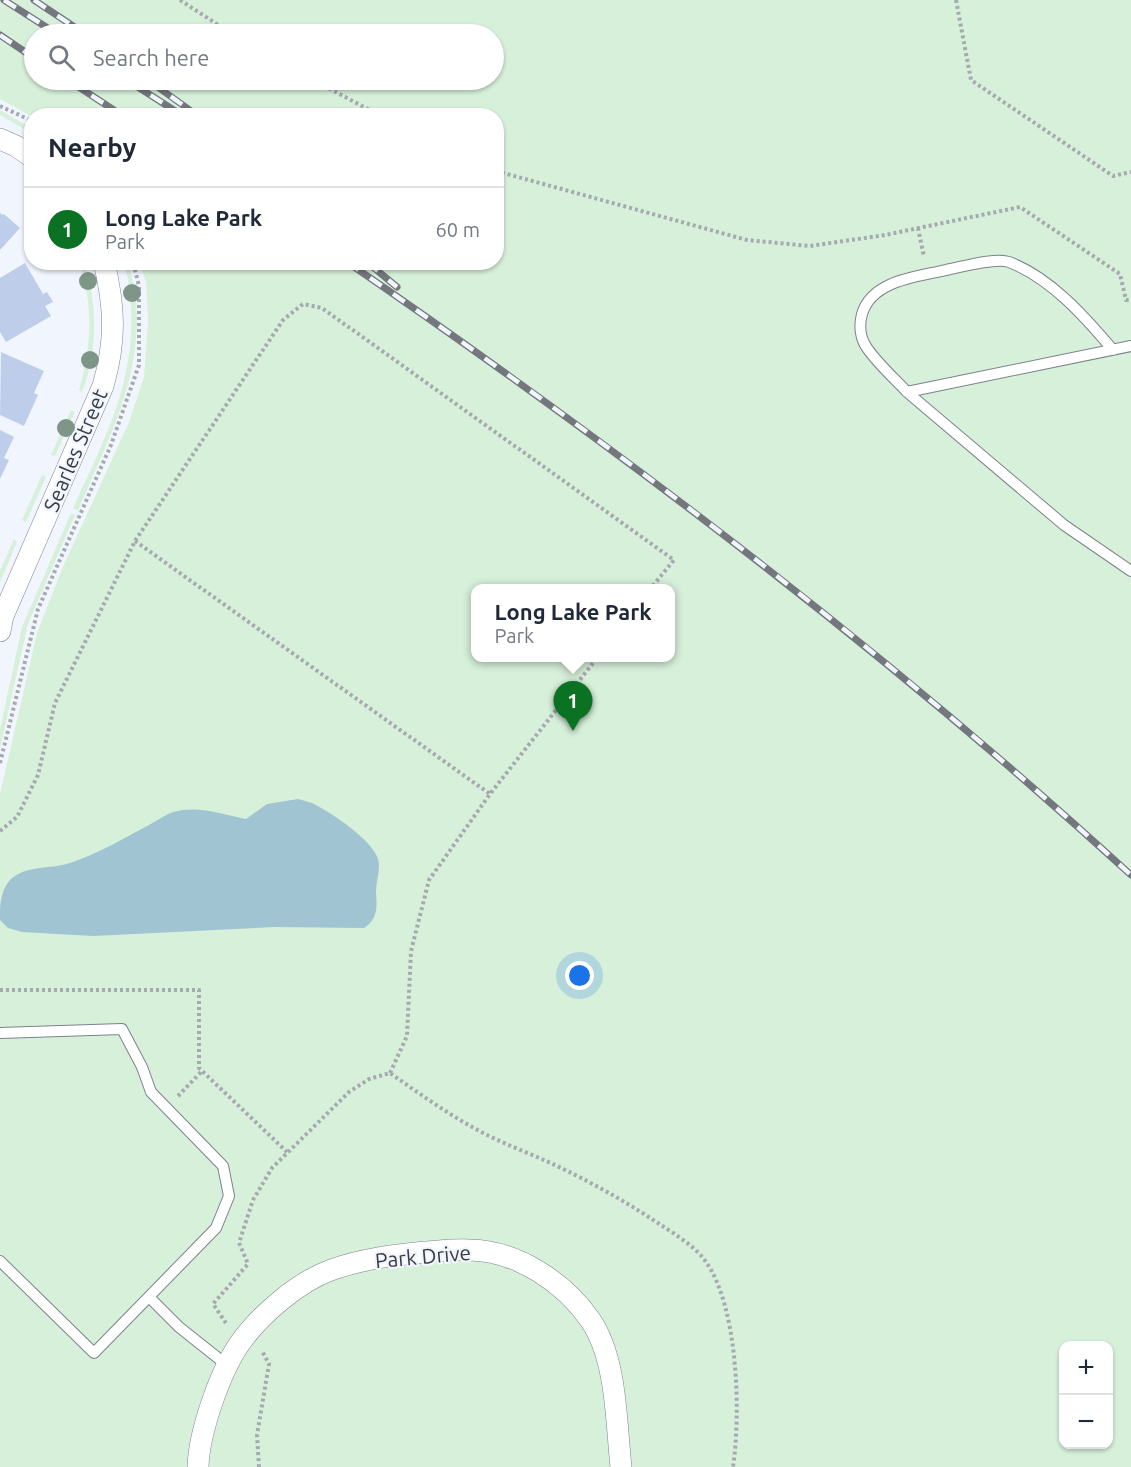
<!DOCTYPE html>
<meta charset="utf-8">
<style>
body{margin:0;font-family:Ubuntu,sans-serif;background:#f6f6f7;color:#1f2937}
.controls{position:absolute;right:18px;bottom:18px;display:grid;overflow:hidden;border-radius:12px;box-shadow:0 2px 4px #0004}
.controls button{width:54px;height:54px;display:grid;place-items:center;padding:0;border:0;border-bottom:2px solid #e0e1e3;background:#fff;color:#1f2937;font:30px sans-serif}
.you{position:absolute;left:580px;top:976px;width:21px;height:21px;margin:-15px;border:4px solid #fff;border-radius:50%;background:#1a73e8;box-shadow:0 0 0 9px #1a73e833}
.badge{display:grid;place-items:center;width:39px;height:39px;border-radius:50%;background:#0b7223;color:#fff;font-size:20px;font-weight:700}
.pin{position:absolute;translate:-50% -50px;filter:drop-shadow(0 2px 3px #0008)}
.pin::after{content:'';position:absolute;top:32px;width:21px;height:18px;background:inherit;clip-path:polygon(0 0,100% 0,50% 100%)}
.popup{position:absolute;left:471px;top:584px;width:204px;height:78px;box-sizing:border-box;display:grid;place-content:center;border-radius:12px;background:#fff;filter:drop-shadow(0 2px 4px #0005);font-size:20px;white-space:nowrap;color:#747a83}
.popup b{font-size:22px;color:#1f2937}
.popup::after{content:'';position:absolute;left:50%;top:100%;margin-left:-12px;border:12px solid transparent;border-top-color:#fff}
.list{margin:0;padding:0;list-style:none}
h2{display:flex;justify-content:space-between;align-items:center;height:78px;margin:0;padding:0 24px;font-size:26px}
h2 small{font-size:20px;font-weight:400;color:#747a83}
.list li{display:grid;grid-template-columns:39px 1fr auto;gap:18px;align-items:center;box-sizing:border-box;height:84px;padding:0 24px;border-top:2px solid #e0e1e3}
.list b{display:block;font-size:22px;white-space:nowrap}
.list p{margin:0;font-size:20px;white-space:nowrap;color:#747a83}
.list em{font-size:20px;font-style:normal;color:#747a83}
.icon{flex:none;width:33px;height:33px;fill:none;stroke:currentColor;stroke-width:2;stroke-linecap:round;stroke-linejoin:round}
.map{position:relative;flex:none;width:1131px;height:1467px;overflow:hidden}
.search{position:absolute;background:#fff;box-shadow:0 2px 4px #0004;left:24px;top:24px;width:480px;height:66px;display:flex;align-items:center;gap:15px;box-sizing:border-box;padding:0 21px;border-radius:33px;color:#747a83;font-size:22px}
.panel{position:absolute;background:#fff;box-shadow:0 2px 4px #0004;left:24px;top:108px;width:480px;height:162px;border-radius:24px}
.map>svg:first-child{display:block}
.green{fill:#d7f0da;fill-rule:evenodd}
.water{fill:#a0c4d2}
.building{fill:#beceea}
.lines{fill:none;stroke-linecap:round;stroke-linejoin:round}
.service-casing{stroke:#7d828c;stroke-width:12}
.minor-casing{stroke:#7d828c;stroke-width:22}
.path{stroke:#a6aab0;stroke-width:4;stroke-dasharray:3 3;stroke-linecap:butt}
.service{stroke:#fff;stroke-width:10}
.minor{stroke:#fff;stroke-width:21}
.rail-casing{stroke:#74777d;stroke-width:7}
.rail{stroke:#f1f6fe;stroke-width:4.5;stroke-dasharray:14;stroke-linecap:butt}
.tree{fill:#7e9688}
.labels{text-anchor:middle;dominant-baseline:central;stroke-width:4.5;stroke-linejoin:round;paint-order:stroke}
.street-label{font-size:21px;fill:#3a3c40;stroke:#f1f6fe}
</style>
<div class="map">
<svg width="1131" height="1467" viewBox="0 0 1131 1467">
<rect width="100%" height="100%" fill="#f1f6fe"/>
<!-- green -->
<path class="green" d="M0,0h1131v1467h-1131v-673l37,-161 25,-64 67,-147 15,-45 4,-56 -2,-39 -6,-19 356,-1v-146h-465l-31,-17zM34,34h460v46h-460zM476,588h194v70h-194zM1064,1346h44v98h-44z
M0,110l31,18v5l-31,-18z
M84,262c14,43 14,88 -2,130l-3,-2c13,-44 14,-84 1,-127z
M123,263h5c28,89 -16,168 -50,248l-5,-3c30,-66 62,-124 58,-200 -1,-16 -2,-31 -8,-45z
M71,410l4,2 -20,44 -4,-1z
M42,475l4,2 -20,45 -4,-2z
M71,513l4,2 -47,109 -28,125v-20l22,-102z
M14,539l3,3 -17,40v-11z"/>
<!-- water -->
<path class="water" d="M298,799c6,2 13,3 18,6 17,9 56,35 62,54 3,10 -2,22 -2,33 1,15 2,27 -12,36l-90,-1 -181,9 -71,-4 -14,-4 -8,-8c0,-15 0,-27 9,-39 16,-17 41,-11 61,-18 27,-9 53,-24 79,-38 7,-4 16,-10 24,-13 25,-7 48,2 73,7l21,-15z"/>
<!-- building -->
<path class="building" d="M0,213l3,2 1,-1 16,14 -20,22z
M25,263l18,31 4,-2 6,10 -8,4 6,10 -45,26 -6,-10v-54z
M1,352l43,19 -10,22 4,2 -14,31 -24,-11z
M0,430l14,7 -10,21 5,2 -9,19z"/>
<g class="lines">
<!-- service casing -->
<g class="service-casing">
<path id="service" d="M1131,346l-224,46 157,133 67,46
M907,392c-13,-14 -29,-28 -40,-44 -7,-10 -8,-23 -5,-34 10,-34 55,-37 84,-44 16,-3 50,-13 63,-8 42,16 76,55 104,88
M0,1033l122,-4 20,38 9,25 72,74 6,30 -13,32 -122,125 -94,-92
M149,1297l30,30 49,39"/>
</g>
<!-- minor casing -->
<g class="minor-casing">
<path id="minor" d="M0,139l16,7 16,11
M0,631l3,-15 100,-230c13,-45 12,-78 1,-124
M198,1467c1,-35 22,-95 42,-124 20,-28 58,-61 91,-73 30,-11 63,-15 94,-18 15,-1 30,-3 45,-2 48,1 95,33 121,71 26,39 25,101 30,146"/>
</g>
<!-- path -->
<path class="path" d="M180,0l52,34
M956,0l15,80 142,96 18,-4
M313,80l68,36
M0,106l32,15
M496,171l251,69 63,6 75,-11 135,-28 100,67 6,26h5
M918,228l6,29
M135,541l355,253
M0,763l38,-154 73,-164 28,-80v-79l-6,-24
M0,831l17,-14 21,-42 17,-72 80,-162 148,-221 20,-16 19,4 352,252 -23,28
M0,990h199v78l88,84
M390,1073l17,-37 4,-85 18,-71 61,-86 107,-136
M178,1096l24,-25
M226,1323l-13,-19 35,-40 -9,-21 14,-43 19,-32 77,-76 20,-13 21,-6c27,19 55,39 84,55 26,15 56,25 83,38 36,17 71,37 104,59 15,10 34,21 45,37 32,45 35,151 27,205
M259,1467l-2,-32 12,-71 -7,-13"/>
<!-- service -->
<use href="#service" class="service"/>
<!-- minor -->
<use href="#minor" class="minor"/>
<!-- rail casing -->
<g class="rail-casing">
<path id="rail" d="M4,0l53,34
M34,0l51,34
M0,35l34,23
M68,80l55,36
M127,80l56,36
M148,80l50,36
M347,262c274,188 539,389 784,613
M367,262l30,25"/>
</g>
<!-- rail -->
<use href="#rail" class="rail"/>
</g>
<!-- trees -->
<g class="tree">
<circle cx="88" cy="281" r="9"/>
<circle cx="132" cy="293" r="9"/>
<circle cx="90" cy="360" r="9"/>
<circle cx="66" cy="428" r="9"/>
</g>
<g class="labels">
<!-- street labels -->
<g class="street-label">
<text transform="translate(75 450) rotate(-67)">Searles Street</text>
<text transform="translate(423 1256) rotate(-5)">Park Drive</text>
</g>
</g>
</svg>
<div class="controls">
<button>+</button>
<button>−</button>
</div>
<div class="you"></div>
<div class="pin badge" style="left:573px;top:731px">1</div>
<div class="popup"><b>Long Lake Park</b>Park</div>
<div class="search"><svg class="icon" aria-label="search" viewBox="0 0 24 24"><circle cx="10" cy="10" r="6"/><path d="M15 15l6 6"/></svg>Search here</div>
<section class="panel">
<h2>Nearby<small></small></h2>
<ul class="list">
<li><span class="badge">1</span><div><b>Long Lake Park</b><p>Park</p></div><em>60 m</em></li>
</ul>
</section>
</div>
